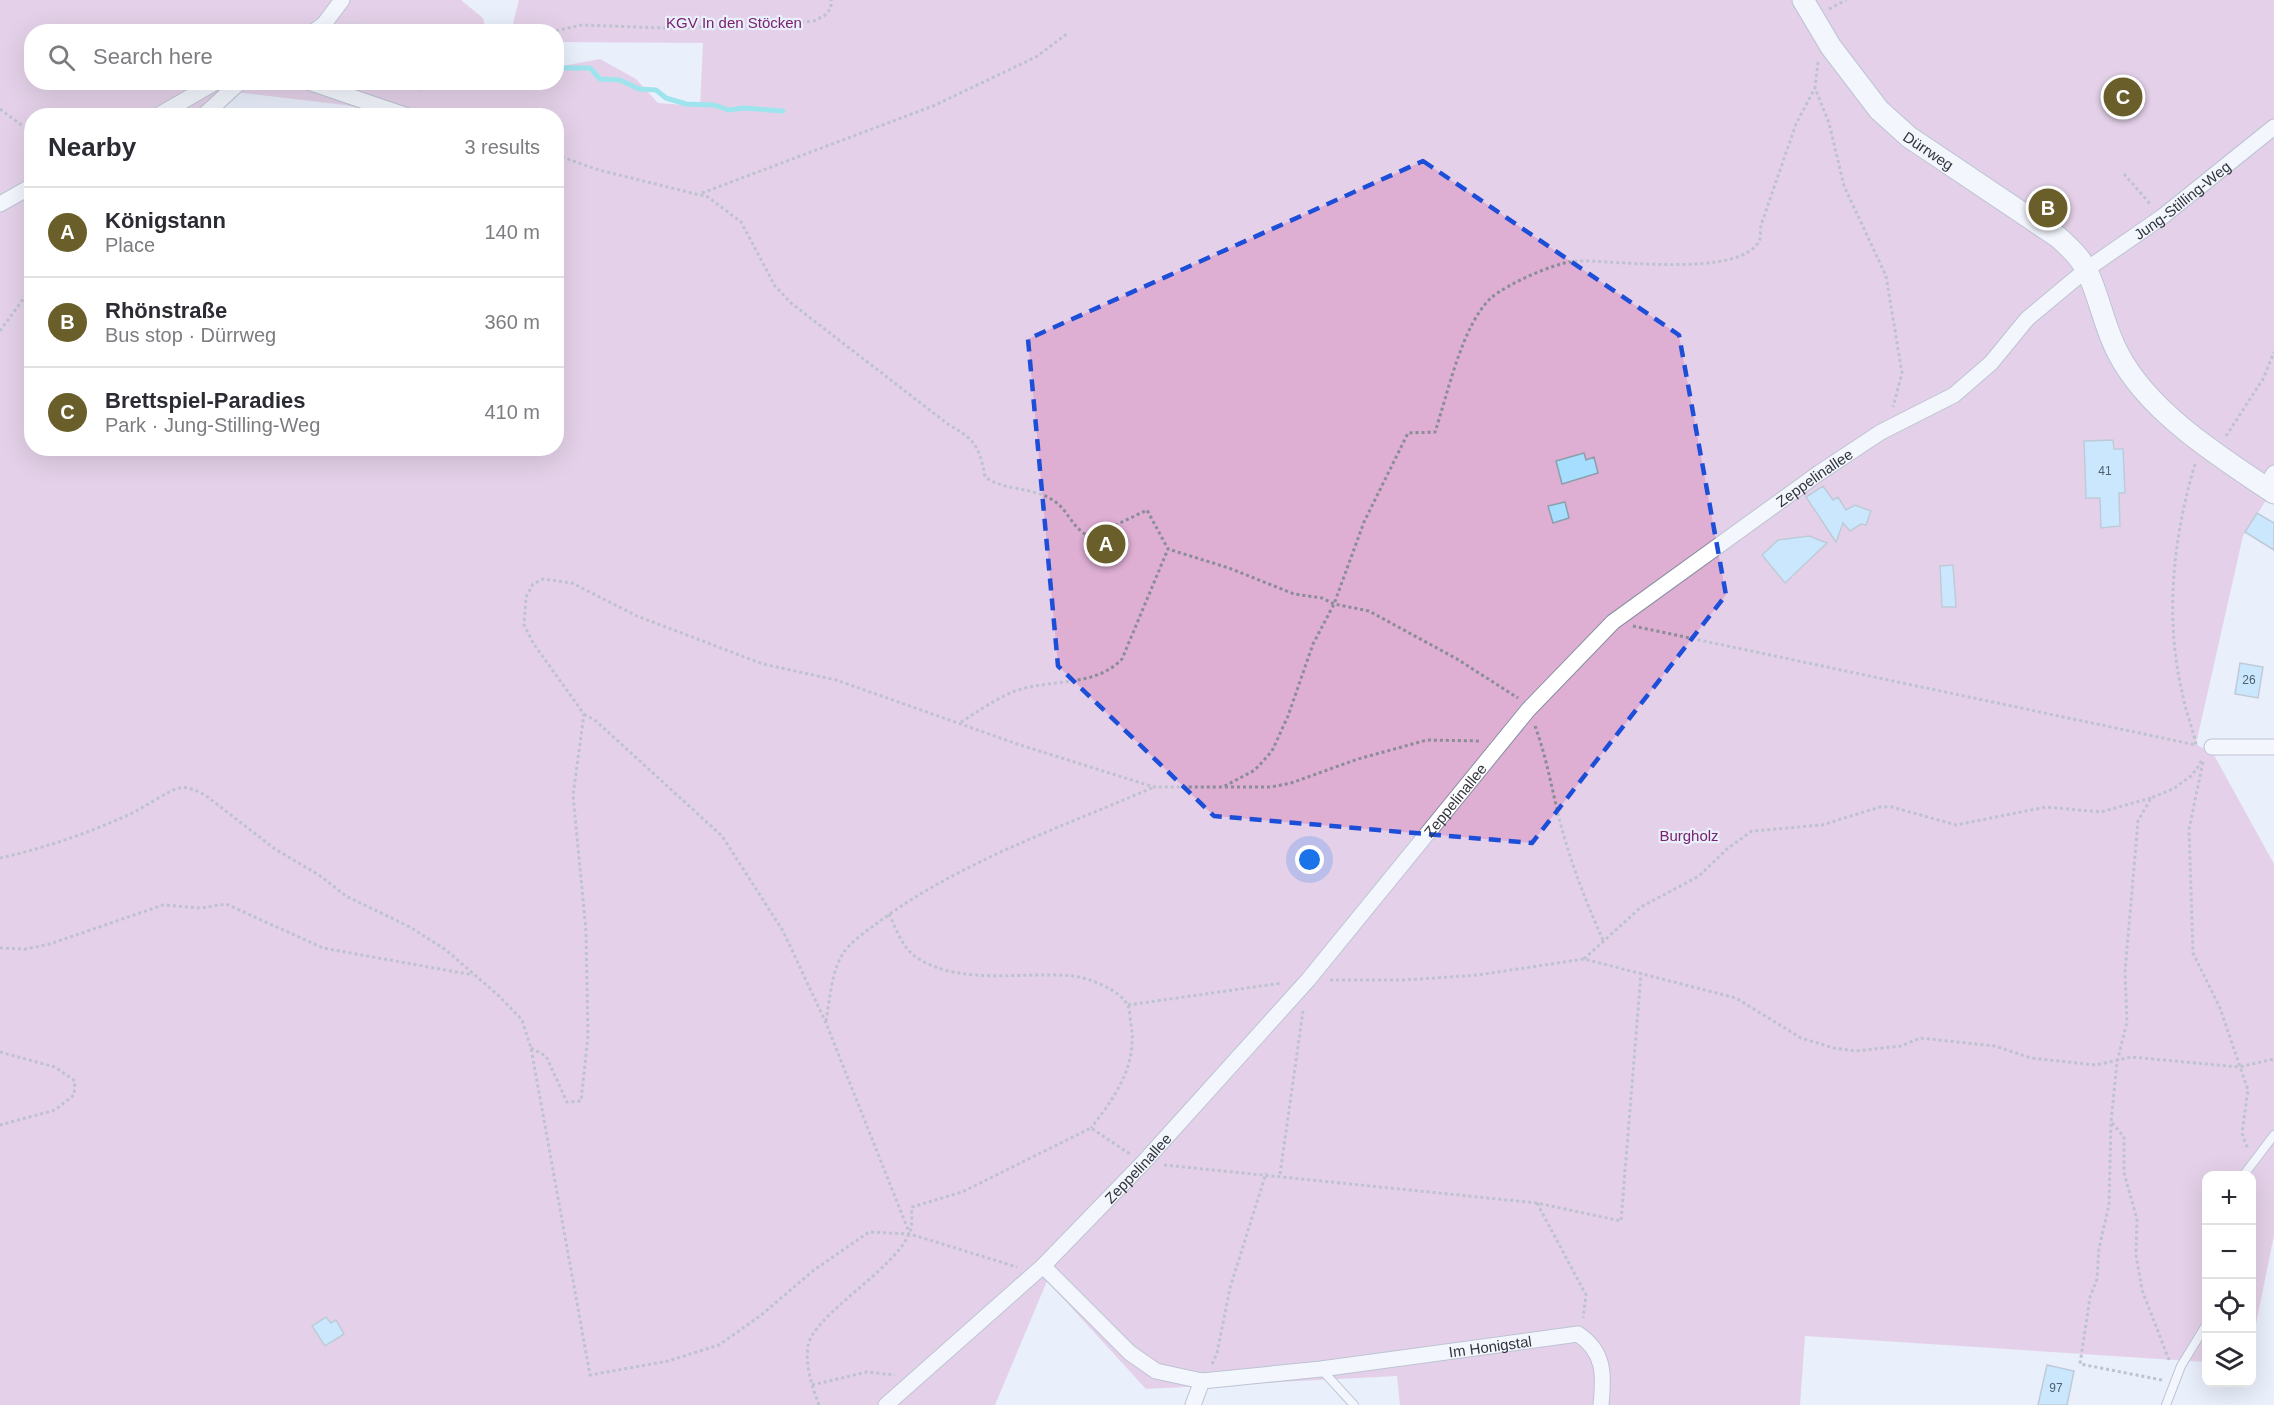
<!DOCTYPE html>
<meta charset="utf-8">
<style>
body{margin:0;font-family:Arial,sans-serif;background:#f7f7f7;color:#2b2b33}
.controls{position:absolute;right:18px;bottom:18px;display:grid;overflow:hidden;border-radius:12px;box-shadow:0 6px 24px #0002}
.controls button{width:54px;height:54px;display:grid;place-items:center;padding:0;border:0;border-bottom:2px solid #e1e1e2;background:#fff;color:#2b2b33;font:30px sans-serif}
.you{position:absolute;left:1310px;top:860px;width:21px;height:21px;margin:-15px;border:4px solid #fff;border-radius:50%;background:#1a73e8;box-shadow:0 0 0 9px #1a73e833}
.badge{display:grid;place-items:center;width:39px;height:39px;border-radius:50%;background:#6a5e2b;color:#fff;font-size:20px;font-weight:700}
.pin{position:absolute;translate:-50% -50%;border:3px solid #fff;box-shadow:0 2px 6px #0006}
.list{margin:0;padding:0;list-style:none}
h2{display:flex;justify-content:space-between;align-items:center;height:78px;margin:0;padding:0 24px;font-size:26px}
h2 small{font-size:20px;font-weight:400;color:#7c7c81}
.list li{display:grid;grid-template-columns:39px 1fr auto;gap:18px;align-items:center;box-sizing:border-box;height:90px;padding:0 24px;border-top:2px solid #e1e1e2}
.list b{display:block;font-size:22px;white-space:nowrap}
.list p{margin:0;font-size:20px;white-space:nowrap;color:#7c7c81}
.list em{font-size:20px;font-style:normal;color:#7c7c81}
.icon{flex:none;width:33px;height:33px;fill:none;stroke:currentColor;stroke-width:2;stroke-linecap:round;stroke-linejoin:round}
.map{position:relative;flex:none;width:2274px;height:1405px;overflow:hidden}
.search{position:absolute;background:#fff;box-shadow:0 6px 24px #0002;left:24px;top:24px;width:540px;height:66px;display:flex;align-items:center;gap:15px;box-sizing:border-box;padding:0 21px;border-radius:24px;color:#7c7c81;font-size:22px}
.panel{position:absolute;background:#fff;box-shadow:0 6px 24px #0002;left:24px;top:108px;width:540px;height:348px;border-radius:24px}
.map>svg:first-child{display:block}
.green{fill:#deaed3;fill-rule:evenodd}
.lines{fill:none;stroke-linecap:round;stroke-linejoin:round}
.stream{stroke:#44d7dc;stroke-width:5}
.building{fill:#a5defe;stroke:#8ba0ac;stroke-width:1.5}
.lane-casing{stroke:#878fa1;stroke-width:10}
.street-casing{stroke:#878fa1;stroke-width:17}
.secondary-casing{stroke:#878fa1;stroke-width:23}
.path{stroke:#898d97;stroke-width:3;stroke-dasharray:3 3;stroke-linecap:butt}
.lane{stroke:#fff;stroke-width:8}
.street{stroke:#fff;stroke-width:15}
.secondary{stroke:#fff;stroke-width:21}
.marked{fill:none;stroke:#1d4ed8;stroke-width:4.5;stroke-dasharray:12 8;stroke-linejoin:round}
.labels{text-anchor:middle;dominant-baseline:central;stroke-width:4.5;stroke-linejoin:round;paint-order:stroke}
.number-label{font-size:12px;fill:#4f5f6d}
.park-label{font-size:15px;fill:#7b216d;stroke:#e9effb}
.street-label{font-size:15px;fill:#32353d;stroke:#e9effb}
</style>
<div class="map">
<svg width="2274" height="1405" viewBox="0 0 2274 1405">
<rect width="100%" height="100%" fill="#e9effb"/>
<!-- green -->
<path class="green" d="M0,0h461l22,18 3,13 -454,1v50h524l1,-15 43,-8 36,20 22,24 42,3 3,-63 -146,-1 -1,-10 -45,-1 8,-31h1755v488l-31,48 -47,208 18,11 60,109v371l-22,109v-168h-46v186l-401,-26 -5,69h-400l-3,-29 -251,13 -99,-108 -52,124h-995zM236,92l109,13 52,10 159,1v332h-524v-332l175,-1z"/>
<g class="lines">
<!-- stream -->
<path class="stream" d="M352,26l7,6
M390,32h8
M556,68h34l10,11 20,1 19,9 17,1 10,8 20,6 28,1 15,5 15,-2 39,3"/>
</g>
<!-- building -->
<path class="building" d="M2113,440l1,9h9l2,44h-6l1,33 -19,2 -1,-30h-14l-2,-57z
M1584,453l2,7 8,-3 4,16 -36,11 -6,-23z
M1823,486l10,14 5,-3 8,13 9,-5 16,6 -5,14 -5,-1 -11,7 -7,-8 -7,19 -30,-45z
M1565,502l4,16 -16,5 -5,-17z
M2257,513l17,10v27l-29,-18z
M1809,536l18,7 -42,40 -23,-28 16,-15z
M1953,565l3,42h-14l-2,-41z
M2240,663l23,4 -5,31 -23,-4z
M326,1317l5,6 5,-3 8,14 -19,12 -13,-20z
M2047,1365l27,6 -7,34h-29z"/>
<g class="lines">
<!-- lane casing -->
<g class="lane-casing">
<path id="lane" d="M2243,1176l31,-41
M1322,1370l32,35
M2166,1405l15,-39 25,-41"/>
</g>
<!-- street casing -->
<g class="street-casing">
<g id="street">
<path d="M313,32l11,-8 18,-24"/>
<path d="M308,82l100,34"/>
<path d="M157,116l59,-34"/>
<path d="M203,116l37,-34"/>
<path d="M0,204l32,-18"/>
<path d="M2265,487l9,-14"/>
<path d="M2212,747h62"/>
<path id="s1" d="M1043,1266l87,87 26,18 46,10 119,-12 257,-35c27,18 26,41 23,71"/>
<path id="s2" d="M886,1405l157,-139 100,-103 165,-183 220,-270 85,-88 206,-149 62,-41 73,-37 37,-32 36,-44 60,-50 75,-52 112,-90"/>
<path d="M1193,1405l9,-24"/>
</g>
</g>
<!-- secondary casing -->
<g class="secondary-casing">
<g id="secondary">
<path id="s3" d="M1803,0l28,47 48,63 30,27 149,100c11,10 23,21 29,34 13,27 17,56 31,82 30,59 102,104 156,140"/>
</g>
</g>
<!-- path -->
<path class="path" d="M1829,9l17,-9
M550,32l32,-7 82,3 97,-2 53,-5 10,-5 7,-8v-8
M1818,62l-3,26 14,35 15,63 42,90 16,97 -9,34
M383,82l36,7 45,-7
M0,109l32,24
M556,155l43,15 109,27 33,25 34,64 16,17 158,122c26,14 31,23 36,52 20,14 46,10 66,22 17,9 21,31 40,38l56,-27 21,39 61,19 65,26 28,4 12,6 35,7 88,48 61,39
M2124,174l27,31
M702,193l231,-87 103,-49 32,-24
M0,331l32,-44
M2226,436l37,-57 11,-27
M1633,626l563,119c-3,-17 -10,-32 -13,-49 -19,-77 -10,-160 13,-235
M584,714l12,7 126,115 61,95 43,92 83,209
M961,722c18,-11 37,-25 57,-32 35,-11 77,-3 104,-31l46,-110
M1535,726c13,35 18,71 28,107 11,38 25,74 41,109
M2203,762l-14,67 4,124 27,55 28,82 -6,43 6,17
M1225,787h46l20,-4 67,-24 69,-19 54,1
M0,858c45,-10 89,-25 130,-44 12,-5 39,-24 49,-26 9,-2 18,3 26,7l70,54 44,26 27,21 64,31 36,23 53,46 23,24 9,28 59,327 78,-14 51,-16 41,-29 54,-46 55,-38 41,2 107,33
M889,914c8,16 13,35 30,45 44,27 105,12 154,17 16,2 48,14 55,30 2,5 2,13 3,18 7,41 -16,73 -40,104
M0,948l26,1 24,-5 113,-39 38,3 25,-4 97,44 150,27
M1584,959l57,-52 58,-31 29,-28 24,-17 70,-6 58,-18h12l64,18 90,-18 55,5 50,-14
M1330,980h75l73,-5 106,-16 152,39 65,40 33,10 22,3 45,-5 19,-8 75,8 36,12 65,7 35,-8 108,10 35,-8
M1128,1005l154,-22
M826,1021c4,-22 5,-47 16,-66 7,-12 23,-23 34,-31 82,-62 184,-96 278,-137
M531,1048l15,8 21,46 14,-1 7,-65 -2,-105 -13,-136 11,-81 -51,-71 -9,-18 2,-28 7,-13 10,-5 29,4 65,33 126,48 73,16 181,64 137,43h69l32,-17 17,-19 16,-35 25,-72 21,-40 30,-82 44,-89 27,-1c13,-39 27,-107 56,-134 16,-14 63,-35 84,-37 34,-2 169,19 185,-22 1,-4 0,-10 1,-14l35,-101 19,-36
M0,1052l55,15 20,14 -1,14 -19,15 -55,15
M2112,1123l12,14v36l13,46 -1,36 6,35 27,70
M1164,1165l373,38 84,18 20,-248
M1280,1174l23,-163
M1537,1203l49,92 -3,23
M1212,1364l5,-11 13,-65 36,-115
M2162,1380l-82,-16 10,-67 7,-18 2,-31 10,-43 2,-83 6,-60 10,-40 -2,-50 13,-151 13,-23 22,-9 18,-13 10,-13 -2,-5
M812,1385l55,-13 28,3
M819,1405c-7,-19 -14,-39 -11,-59 5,-31 85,-75 101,-112 4,-7 2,-19 3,-27l50,-15 129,-64 39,26"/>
<!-- lane -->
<use href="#lane" class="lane"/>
<!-- street -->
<use href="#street" class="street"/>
<!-- secondary -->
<use href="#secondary" class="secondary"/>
</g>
<!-- marked area -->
<path d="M0 0H2274V1405H0ZM1423,161l256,174 47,260 -194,248 -318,-27 -156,-150 -30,-327z" fill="#e9effb" fill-opacity=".55" fill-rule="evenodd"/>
<path class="marked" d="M1423,161l256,174 47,260 -194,248 -318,-27 -156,-150 -30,-327z"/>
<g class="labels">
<!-- number labels -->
<g class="number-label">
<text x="2105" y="471">41</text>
<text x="2249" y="680">26</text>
<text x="2056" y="1388">97</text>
</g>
<!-- park labels -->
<g class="park-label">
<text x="734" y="22">KGV In den Stöcken</text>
<text x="1689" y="835">Burgholz</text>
</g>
<!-- street labels -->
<g class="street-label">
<text stroke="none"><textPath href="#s3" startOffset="198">Dürrweg</textPath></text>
<text stroke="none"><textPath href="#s2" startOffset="1782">Jung-Stilling-Weg</textPath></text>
<text stroke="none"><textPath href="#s2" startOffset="1318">Zeppelinallee</textPath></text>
<text stroke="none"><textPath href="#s2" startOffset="832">Zeppelinallee</textPath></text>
<text stroke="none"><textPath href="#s2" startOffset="346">Zeppelinallee</textPath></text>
<text stroke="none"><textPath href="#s1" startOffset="492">Im Honigstal</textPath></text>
</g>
</g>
</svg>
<div class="controls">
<button>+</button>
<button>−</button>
<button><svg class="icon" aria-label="locate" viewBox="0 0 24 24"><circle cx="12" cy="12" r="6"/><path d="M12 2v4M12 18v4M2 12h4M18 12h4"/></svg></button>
<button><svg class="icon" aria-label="layers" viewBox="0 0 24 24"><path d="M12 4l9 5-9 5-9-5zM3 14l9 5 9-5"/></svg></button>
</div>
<div class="you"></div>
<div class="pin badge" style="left:1106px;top:544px">A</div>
<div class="pin badge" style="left:2048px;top:208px">B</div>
<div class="pin badge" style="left:2123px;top:97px">C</div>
<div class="search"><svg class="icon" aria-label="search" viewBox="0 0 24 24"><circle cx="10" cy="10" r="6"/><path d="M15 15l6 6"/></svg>Search here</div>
<section class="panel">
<h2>Nearby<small>3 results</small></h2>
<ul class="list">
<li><span class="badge">A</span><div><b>Königstann</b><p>Place</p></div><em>140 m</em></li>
<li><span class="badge">B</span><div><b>Rhönstraße</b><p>Bus stop · Dürrweg</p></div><em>360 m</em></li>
<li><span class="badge">C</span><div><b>Brettspiel-Paradies</b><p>Park · Jung-Stilling-Weg</p></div><em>410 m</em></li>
</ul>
</section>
</div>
